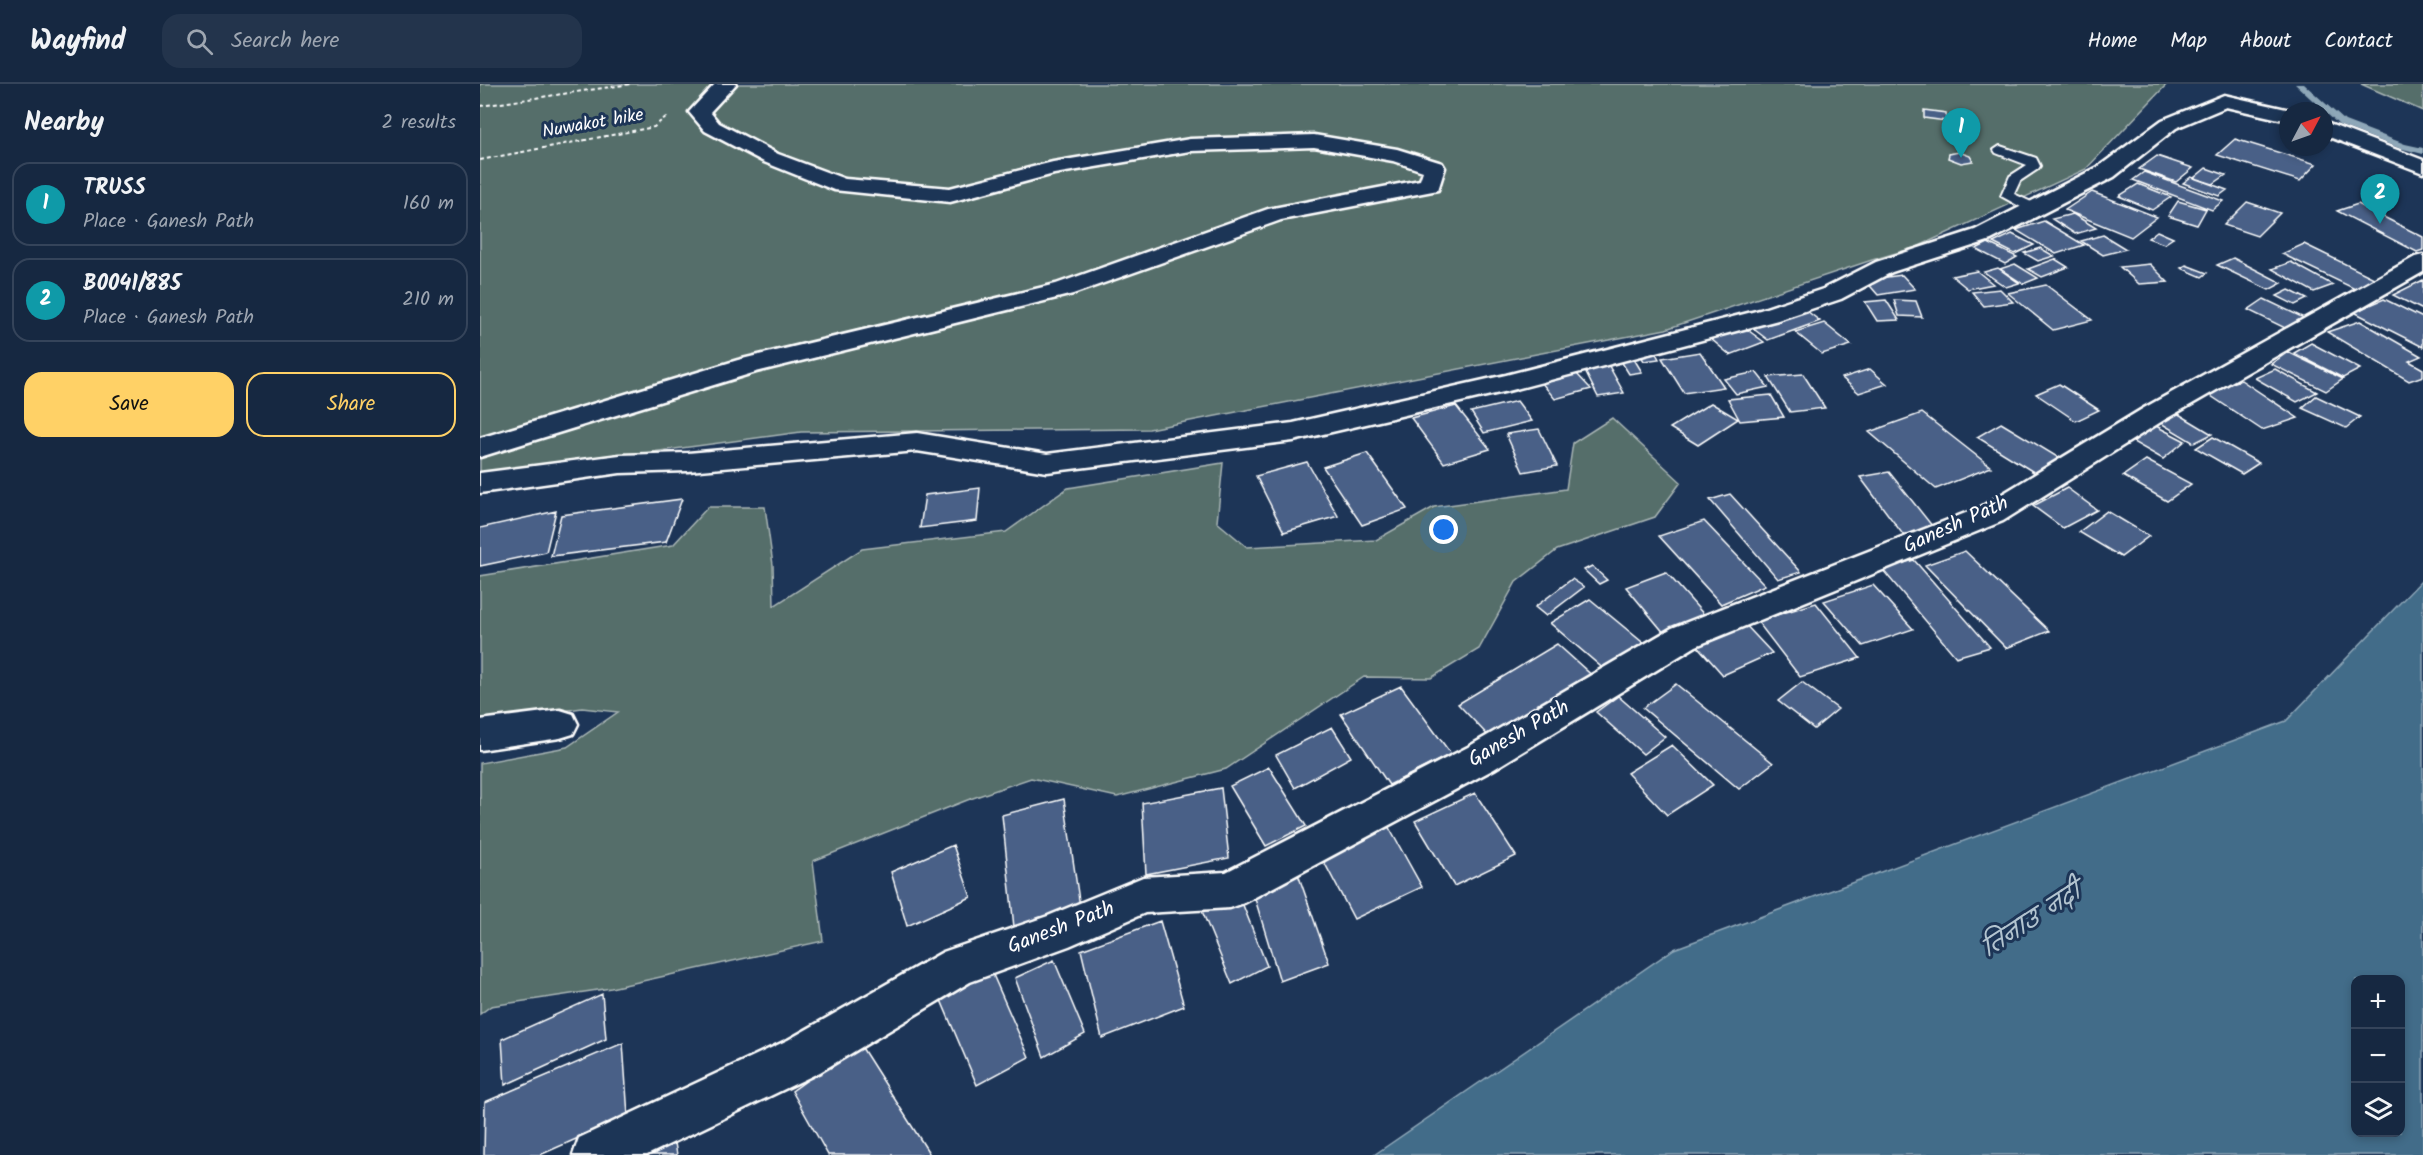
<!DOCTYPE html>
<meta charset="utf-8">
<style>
body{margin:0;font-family:Kalam,"Playpen Sans Deva",sans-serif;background:#23344c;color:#f1f3f6}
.controls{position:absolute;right:18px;bottom:18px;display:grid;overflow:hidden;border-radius:12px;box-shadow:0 3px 9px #0003}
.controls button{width:54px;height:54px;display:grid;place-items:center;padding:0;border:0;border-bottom:2px solid #35445a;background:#162841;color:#f1f3f6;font:30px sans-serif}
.compass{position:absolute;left:1799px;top:18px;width:54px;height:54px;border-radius:50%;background:#162841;box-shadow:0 3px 9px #0003;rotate:49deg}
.you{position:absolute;left:964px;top:446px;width:21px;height:21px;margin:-15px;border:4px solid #fff;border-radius:50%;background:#1a73e8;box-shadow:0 0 0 9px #1a73e833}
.badge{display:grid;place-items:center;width:39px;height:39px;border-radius:50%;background:#ffd166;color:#fff;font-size:20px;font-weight:700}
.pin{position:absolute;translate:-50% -50px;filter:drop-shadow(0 2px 3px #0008)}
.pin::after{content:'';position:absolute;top:32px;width:21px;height:18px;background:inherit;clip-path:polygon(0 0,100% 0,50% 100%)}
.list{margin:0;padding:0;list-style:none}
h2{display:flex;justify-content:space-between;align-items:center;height:78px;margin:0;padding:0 24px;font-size:26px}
h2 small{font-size:20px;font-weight:400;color:#9ea6b1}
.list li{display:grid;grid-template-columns:39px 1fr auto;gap:18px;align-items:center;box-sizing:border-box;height:84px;margin:0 12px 12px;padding:0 12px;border:2px solid #35445a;border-radius:18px}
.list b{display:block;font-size:22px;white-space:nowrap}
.list p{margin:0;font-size:20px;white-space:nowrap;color:#9ea6b1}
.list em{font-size:20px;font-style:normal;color:#9ea6b1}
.actions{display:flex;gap:12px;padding:18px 24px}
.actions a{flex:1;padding:14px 0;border:2px solid #ffd166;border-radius:18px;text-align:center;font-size:21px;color:#ffd166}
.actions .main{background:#ffd166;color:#111}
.icon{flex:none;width:33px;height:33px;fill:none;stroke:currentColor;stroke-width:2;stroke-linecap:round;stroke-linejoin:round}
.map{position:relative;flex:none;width:1943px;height:1071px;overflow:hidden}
header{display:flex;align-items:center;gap:36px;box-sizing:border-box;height:84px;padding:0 30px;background:#162841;border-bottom:2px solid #35445a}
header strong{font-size:28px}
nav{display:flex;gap:33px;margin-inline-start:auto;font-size:21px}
.search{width:420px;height:54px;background:#23344c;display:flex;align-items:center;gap:15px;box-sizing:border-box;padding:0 21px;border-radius:18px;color:#9ea6b1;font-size:22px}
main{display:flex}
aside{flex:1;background:#162841}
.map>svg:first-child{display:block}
.green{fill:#546e6b;stroke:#aab6b5;stroke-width:1.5}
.water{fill:#426c89;stroke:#8ea7b8;stroke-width:1.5;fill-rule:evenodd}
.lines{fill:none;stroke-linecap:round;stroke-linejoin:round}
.stream{fill:#8ea7b8;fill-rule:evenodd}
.building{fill:#496187;stroke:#fff;stroke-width:1.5}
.service-casing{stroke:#fff;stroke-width:4}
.minor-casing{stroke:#fff;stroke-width:5}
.path{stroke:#fff;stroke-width:2;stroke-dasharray:4 3;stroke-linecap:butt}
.service{fill:#1d3557;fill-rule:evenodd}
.minor{fill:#1d3557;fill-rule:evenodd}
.labels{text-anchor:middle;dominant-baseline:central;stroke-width:6;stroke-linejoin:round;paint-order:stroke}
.far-street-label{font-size:18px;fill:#fff;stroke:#1d3557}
.street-label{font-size:21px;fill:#fff;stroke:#1d3557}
.near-water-label{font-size:27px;font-style:italic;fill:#b3c4d0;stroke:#1d3557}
</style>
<header>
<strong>Wayfind</strong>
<div class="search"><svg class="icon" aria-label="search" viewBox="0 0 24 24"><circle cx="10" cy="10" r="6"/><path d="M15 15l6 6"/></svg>Search here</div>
<nav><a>Home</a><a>Map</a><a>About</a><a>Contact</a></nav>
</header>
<main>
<aside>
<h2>Nearby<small>2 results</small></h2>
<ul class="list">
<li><span class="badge" style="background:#0f9aa8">1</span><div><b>TRUSS</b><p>Place · Ganesh Path</p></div><em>160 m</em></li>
<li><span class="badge" style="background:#0f9aa8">2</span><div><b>B0041/885</b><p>Place · Ganesh Path</p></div><em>210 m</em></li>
</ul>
<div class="actions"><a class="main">Save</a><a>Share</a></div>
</aside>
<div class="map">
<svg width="1943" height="1071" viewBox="0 0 1943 1071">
<rect width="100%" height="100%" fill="#1d3557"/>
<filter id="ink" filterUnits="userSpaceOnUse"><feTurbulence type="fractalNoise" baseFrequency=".0167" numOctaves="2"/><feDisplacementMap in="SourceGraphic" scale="12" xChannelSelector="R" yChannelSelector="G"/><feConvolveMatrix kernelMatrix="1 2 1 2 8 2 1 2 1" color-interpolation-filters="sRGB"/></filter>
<g filter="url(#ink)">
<!-- green -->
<path class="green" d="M0,0h1687l-81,85 -169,78 -45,13 -206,69 -517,100 -348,3 -321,43z
M1881,0h62v27z
M1132,334l69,64 -26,35 -98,33 -41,32 -37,67 -48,29 -67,-1 -138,92 -109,28 -86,-19 -61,21 -157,62 10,80 -212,47 -120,18 -11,8v-251l87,-16 51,-35 -36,-4 -102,15v-147l193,-31 35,-38h57l8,58 1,41 88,-57 144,-17 62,-44 155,-25 -6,59 30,25 129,-7 58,-33 132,-18 7,-46z"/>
<!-- water -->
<path class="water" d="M1943,495v576h-1049l300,-206 612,-228zM1876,896h44v152h-44z"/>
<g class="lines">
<!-- stream -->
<path class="stream" d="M1815,0h9l41,37 60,23 18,4v6l-24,-6 -60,-23z"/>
</g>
<!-- building -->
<path class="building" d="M1444,26l22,3v8l-22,-3z
M1755,55l81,25 -16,17 -83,-26z
M1479,68l11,4 3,5 -12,2 -13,-5 1,-4z
M1677,72l36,12 -17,14 -37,-13z
M1726,84l20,7 -13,9 -19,-6z
M1664,88l79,29 -11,9 -79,-30z
M1711,93l36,13 -8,6 -36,-13z
M1658,100l33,13 -19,13 -33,-14z
M1612,108l65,25 -26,20 -66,-27z
M1698,117l28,8 -9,16 -29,-9z
M1767,118l33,11 -23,23 -33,-11z
M1878,120l65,33v13l-6,2 -80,-41z
M1593,130l23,14 -21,6 -23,-15z
M1564,137l40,24 -28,9 -40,-24z
M1677,147l16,7 -9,6 -16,-6z
M1532,150l22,11 -19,9 -22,-11z
M1623,151l23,14 -23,6 -22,-14z
M1508,159l29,14 -12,7 -29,-15z
M1824,160l72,35 -21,10 -73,-35z
M1560,164l14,8 -16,5 -14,-8z
M1753,174l49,25 -13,7 -52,-25z
M1575,175l13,8 -26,10 -14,-8z
M1811,178l42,23 -19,7 -42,-23z
M1535,180l23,14 -15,6 -23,-15z
M1670,180l18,18 -29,2 -19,-17z
M1706,181l21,8 -5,4 -21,-9z
M1518,184l21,15 -13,4 -22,-15z
M1497,187l16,13 -25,5 -16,-13z
M1422,191l13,14 -37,6 -13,-15z
M1943,196v30l-30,-15z
M1566,201l46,35 -39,10 -45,-37z
M1520,205l13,13 -29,4 -12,-14z
M1809,206l18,9 -12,6 -18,-9z
M1784,215l40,19 -19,10 -37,-18z
M1904,215l39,19v29l-69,-35z
M1406,216l13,20 -22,1 -12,-19z
M1414,216l22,1 6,16 -23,-1z
M1323,224l17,13 -52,19 -17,-13z
M1880,237l61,35 -12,5 14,8v7l-14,5 -82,-49z
M1344,239l27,22 -29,9 -27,-22z
M1265,244l19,14 -34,13 -19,-16z
M1831,259l49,26 -17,9 -49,-25z
M1174,266l5,9 -15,2 -6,-10z
M1220,268l24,35 -40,6 -22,-35z
M1808,268l55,27 -17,12 -55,-27z
M1154,275l8,13 -13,2 -8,-13z
M1129,282l15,27 -26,4 -14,-28z
M1390,285l17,15 -28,9 -17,-15z
M1795,285l42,23 -20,10 -42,-24z
M1276,288l12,15 -32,7 -12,-15z
M1096,289l15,16 -36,10 -14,-17z
M1323,290l22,34 -35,4 -22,-35z
M1761,296l57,38 -36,12 -57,-38z
M1579,300l40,26 -23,11 -40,-27z
M1291,311l13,22 -44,4 -12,-22z
M1836,312l44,21 -14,11 -44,-20z
M1037,317l15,20 -48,12 -13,-21z
M1231,319l27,16 -40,26 -28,-17z
M976,322l34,43 -46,14 -33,-45z
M1692,326l40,24 -18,9 -40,-24z
M1442,329l69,54 -55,22 -67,-57z
M1521,339l63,38 -24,15 -63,-39z
M1674,341l31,16 -22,18 -30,-17z
M1059,345l18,37 -34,6 -17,-38z
M1733,353l46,26 -17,11 -46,-26z
M887,369l40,56 -45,16 -39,-58z
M1666,376l45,24 -24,17 -44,-25z
M827,378l31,54 -54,16 -28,-56z
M1409,388l44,55 -29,9 -44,-59z
M500,404l-3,33 -57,7 5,-33z
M1587,404l30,22 -34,18 -30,-22z
M1250,410l71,78 -23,7 -68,-79z
M202,415l-16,43 -115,14 10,-41z
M76,427l-10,41 -66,14v-38z
M1627,427l42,25 -28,21 -42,-25z
M1224,437l61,64 -44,19 -62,-68z
M1485,467l84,80 -43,17 -81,-83z
M1434,476l76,87 -34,10 -74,-88z
M1112,482l15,14 -8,4 -15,-14z
M1186,488l40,45 -41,17 -39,-47z
M1092,495l12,8 -38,29 -11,-9z
M1393,501l40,44 -50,17 -39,-45z
M1110,515l63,52 -40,26 -63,-54z
M1336,519l44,55 -60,19 -43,-56z
M1261,536l31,33 -49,22 -30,-34z
M1077,560l40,36 -101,64 -38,-40z
M1322,598l36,27 -24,20 -36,-28z
M1196,600l97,79 -34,26 -96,-81z
M921,602l50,68 -62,31 -48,-71z
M1138,612l47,41 -22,17 -47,-42z
M852,643l19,30 -56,31 -19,-33z
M1192,661l41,40 -46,30 -40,-42z
M789,683l37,59 -40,20 -36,-60z
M741,704l8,70 -83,16 -4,-71z
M995,709l41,63 -62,30 -39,-65z
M584,715l16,108 -66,20 -12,-112z
M907,740l35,63 -68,32 -34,-65z
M473,761l18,52 -64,29 -16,-54z
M818,790l31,89 -49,18 -28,-92z
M759,811l28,71 -35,18 -30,-73z
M680,837l24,85 -82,32 -21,-88z
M574,876l31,74 -41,23 -29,-79z
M510,884l39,89 -52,28 -39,-92z
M122,910l4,45 -101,46 -3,-46z
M143,959l5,73 -88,39h-56l1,-53z
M379,959l70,110 -2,2h-99l-36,-64z
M195,1059l2,12h-26z"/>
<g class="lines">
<!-- service casing -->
<g class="service-casing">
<path id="service" d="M1520,62l36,12 4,8 -2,3 -18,12 -6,13 26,12 2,3 -2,3h-10l-29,-16 9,-20 17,-11 -31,-12 -2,-3z"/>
</g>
<!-- minor casing -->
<g class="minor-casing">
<path id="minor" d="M235,0h21l-26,28 9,11 59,31 67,25 105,9 103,-26 137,-23 124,-4 83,14 45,14 3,5 -7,22 -157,30 -208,74 -317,78 -276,85v-19l258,-78 318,-76 212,-75 152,-29 3,-9 -30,-10 -79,-14 -124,4 -136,23 -104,28 -116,-12 -70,-28 -59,-31 -16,-19z
M1744,11l71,16h-7v10l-62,-14 -50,21 -62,49 -123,63 -99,32 -51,27 -63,21 -270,71 -215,50 -246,31 -130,-21 -229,20 -68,2 -140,20v-20l140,-18 68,-2 229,-20 130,21 246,-31 213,-48 254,-65 63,-21 53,-27 99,-32 123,-63 64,-47z
M1844,38l99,38v13l-99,-38z
M1943,171v17l-259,148 -161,101 -307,125 -202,123 -250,134 -14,5 -85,5 -76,33 -99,36 -150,90 -173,83h-74l6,-17 209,-98 155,-88 105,-36 95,-39 83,-5 242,-125 204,-119 309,-121 163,-99 271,-151z
M80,626l13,4 5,10 -5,10 -13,4 -80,12v-30z"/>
</g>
<!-- path -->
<path class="path" d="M0,22l151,-22
M0,76l174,-33 13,-11"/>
<!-- service -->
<use href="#service" class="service"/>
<!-- minor -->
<use href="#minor" class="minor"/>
</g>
</g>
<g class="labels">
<!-- far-street labels -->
<g class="far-street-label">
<text transform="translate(113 40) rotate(-10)">Nuwakot hike</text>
</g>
<!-- street labels -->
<g class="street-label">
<text transform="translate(1476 441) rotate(-24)">Ganesh Path</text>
<text transform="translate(1039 650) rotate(-30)">Ganesh Path</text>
<text transform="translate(581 844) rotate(-21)">Ganesh Path</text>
</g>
<!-- near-water labels -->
<g class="near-water-label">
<text transform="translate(1551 837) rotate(-33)">तिनाउ नदी</text>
</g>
</g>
</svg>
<div class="controls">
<button>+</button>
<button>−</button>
<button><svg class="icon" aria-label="layers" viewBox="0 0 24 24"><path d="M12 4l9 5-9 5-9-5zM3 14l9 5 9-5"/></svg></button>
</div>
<svg class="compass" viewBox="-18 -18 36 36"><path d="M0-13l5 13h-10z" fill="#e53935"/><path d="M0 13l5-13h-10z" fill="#9ea6b1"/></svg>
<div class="you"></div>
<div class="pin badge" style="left:1481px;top:74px;background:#0f9aa8">1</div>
<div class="pin badge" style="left:1900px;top:140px;background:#0f9aa8">2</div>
</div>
</main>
